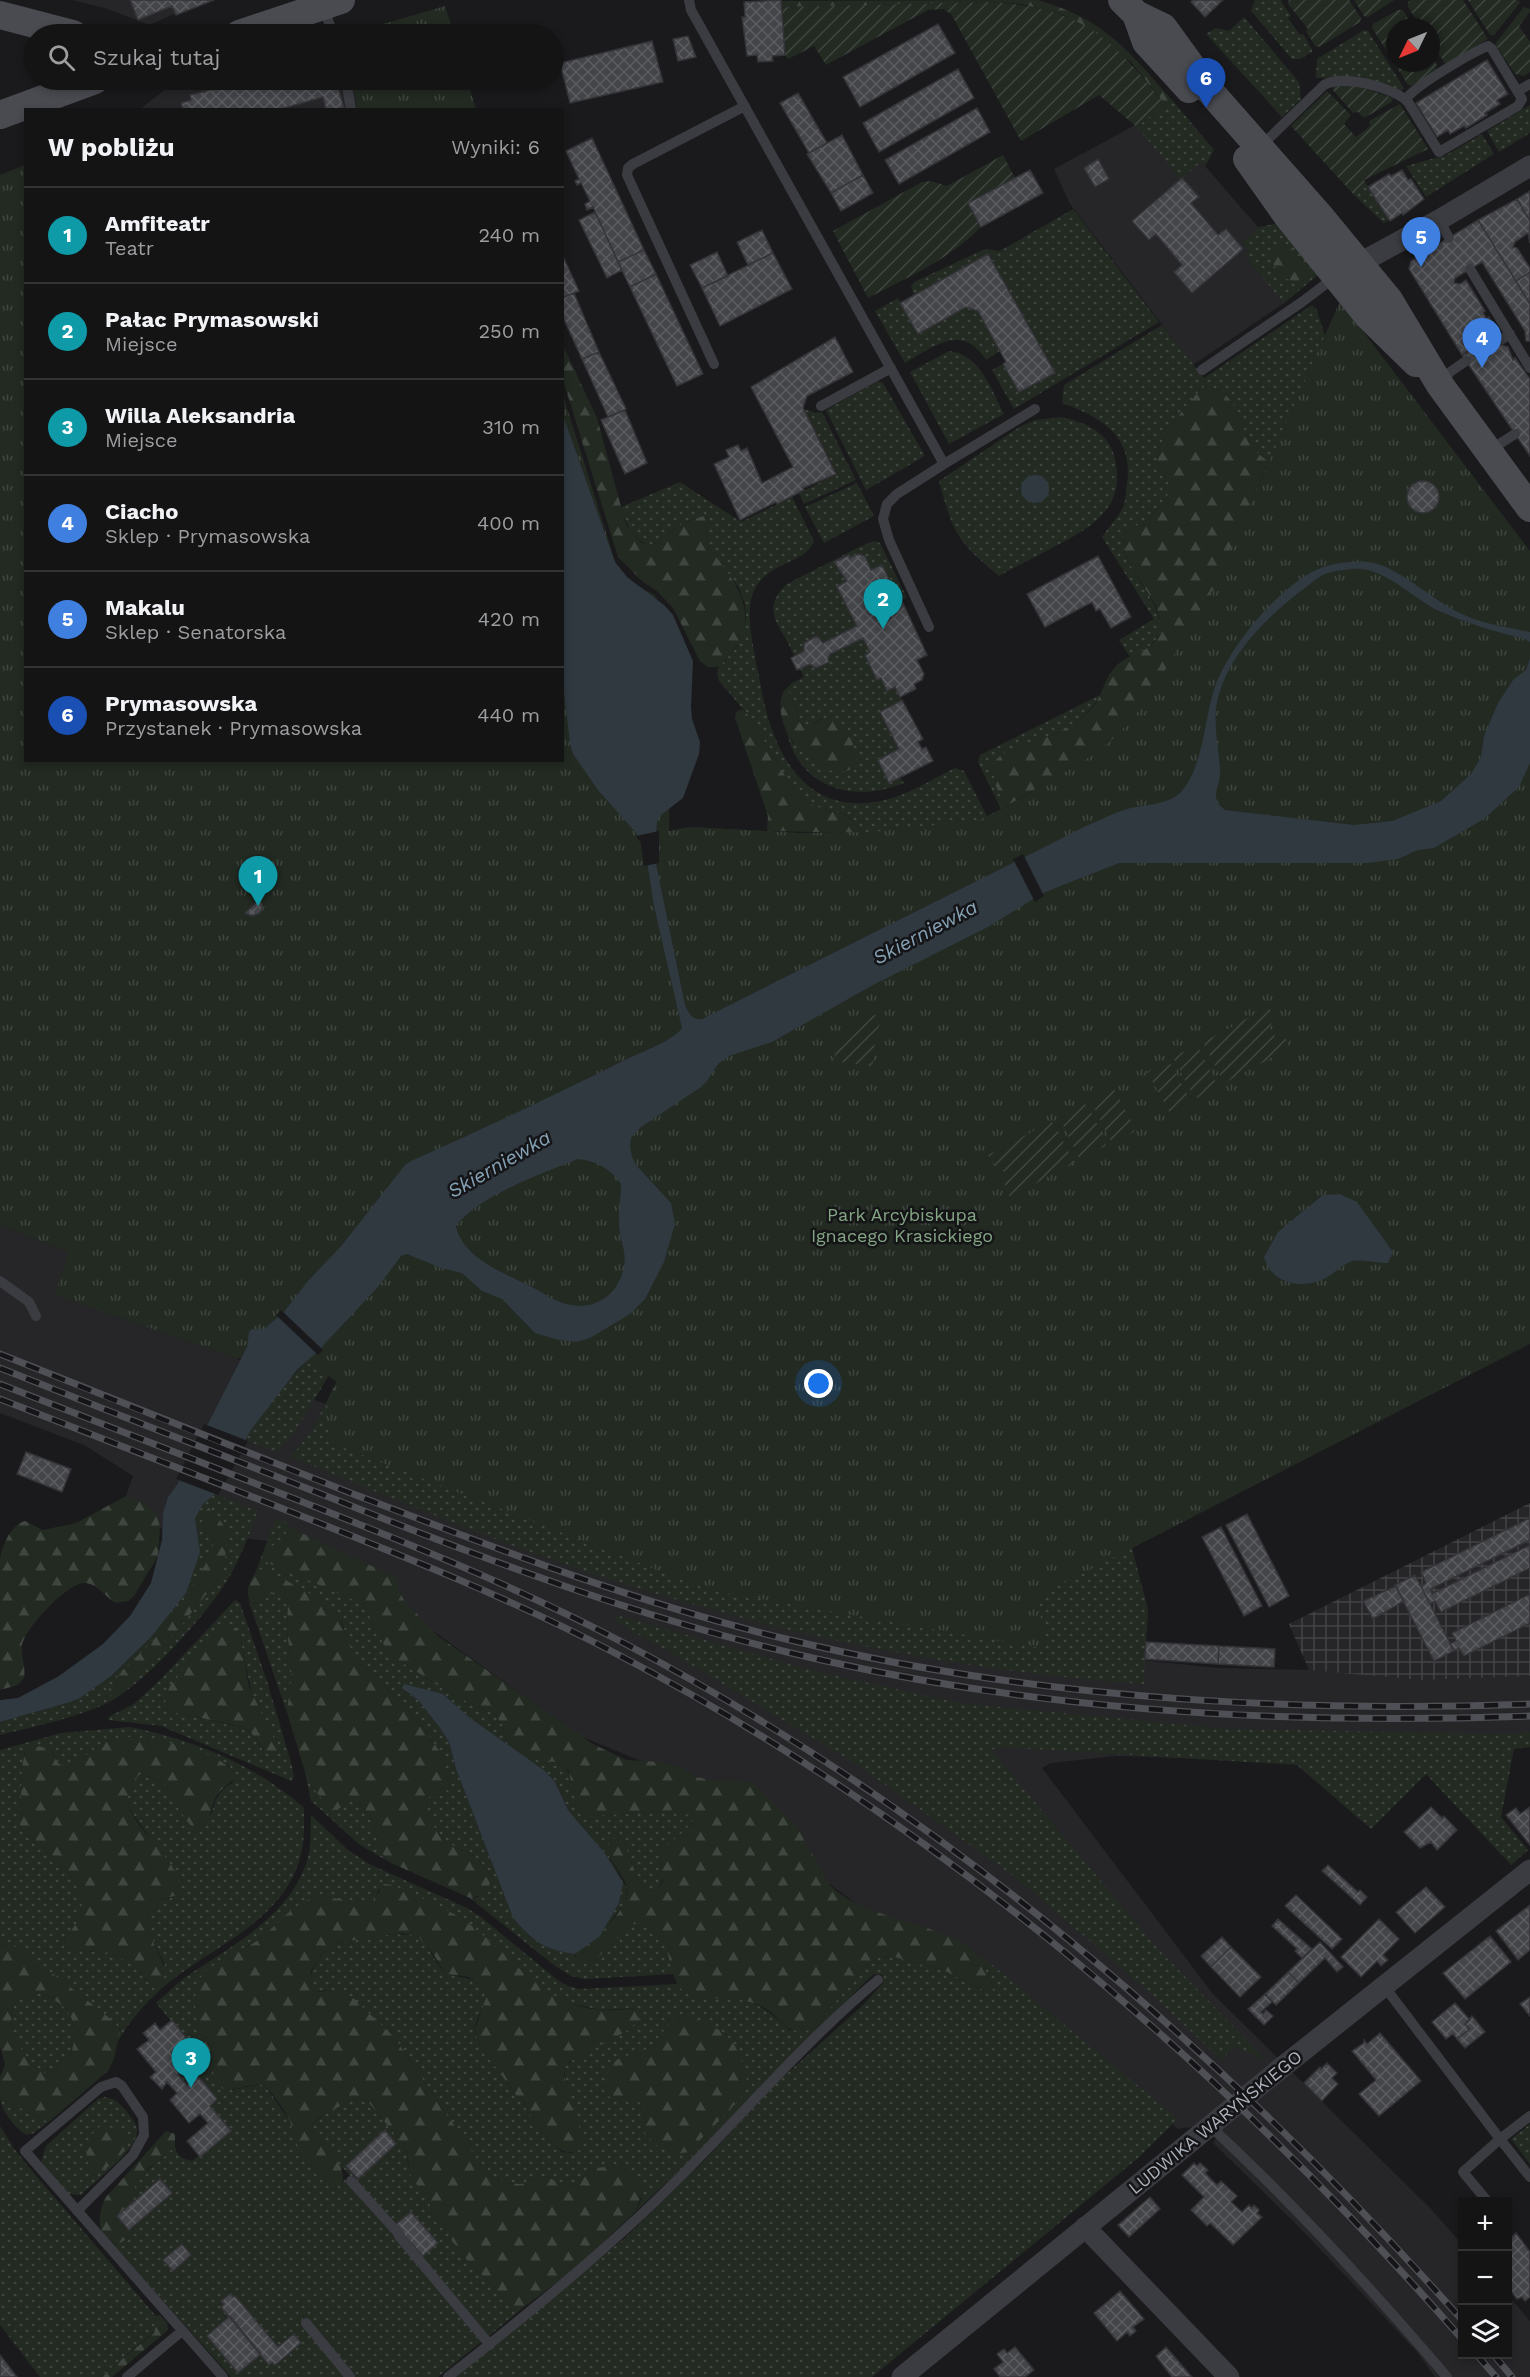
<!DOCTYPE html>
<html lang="pl">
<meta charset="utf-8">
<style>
body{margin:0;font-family:"Work Sans",sans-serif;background:#1d1d1e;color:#f1f3f6}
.controls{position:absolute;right:18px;bottom:18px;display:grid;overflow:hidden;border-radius:0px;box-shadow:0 3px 9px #0003}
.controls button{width:54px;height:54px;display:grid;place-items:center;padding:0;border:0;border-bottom:2px solid #333334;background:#141415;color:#f1f3f6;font:30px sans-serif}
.compass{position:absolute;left:1386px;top:18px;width:54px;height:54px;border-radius:50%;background:#141415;box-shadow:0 3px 9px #0003;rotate:227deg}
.you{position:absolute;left:819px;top:1384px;width:21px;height:21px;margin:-15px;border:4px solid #fff;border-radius:50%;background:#1a73e8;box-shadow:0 0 0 9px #1a73e833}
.badge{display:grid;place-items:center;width:39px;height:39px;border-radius:50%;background:#7c3aed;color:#fff;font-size:20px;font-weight:700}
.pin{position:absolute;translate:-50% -50px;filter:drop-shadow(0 2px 3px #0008)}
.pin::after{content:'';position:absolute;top:32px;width:21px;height:18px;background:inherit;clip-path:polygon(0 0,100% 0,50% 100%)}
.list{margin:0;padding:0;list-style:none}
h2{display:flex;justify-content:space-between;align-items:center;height:78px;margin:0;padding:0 24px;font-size:26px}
h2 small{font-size:20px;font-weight:400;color:#9d9ea0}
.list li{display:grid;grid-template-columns:39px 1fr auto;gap:18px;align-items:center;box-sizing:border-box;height:96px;padding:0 24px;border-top:2px solid #333334}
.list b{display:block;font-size:22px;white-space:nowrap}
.list p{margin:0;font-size:20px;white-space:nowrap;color:#9d9ea0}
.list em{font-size:20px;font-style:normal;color:#9d9ea0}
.icon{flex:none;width:33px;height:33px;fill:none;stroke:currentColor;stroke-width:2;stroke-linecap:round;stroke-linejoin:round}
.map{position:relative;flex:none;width:1530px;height:2377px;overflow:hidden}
.search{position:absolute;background:#141415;box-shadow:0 3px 9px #0003;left:24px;top:24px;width:540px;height:66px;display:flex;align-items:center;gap:15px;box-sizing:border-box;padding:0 21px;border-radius:33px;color:#9d9ea0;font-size:22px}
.panel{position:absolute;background:#141415;box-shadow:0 3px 9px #0003;left:24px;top:108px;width:540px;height:654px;border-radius:0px}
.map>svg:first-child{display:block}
.built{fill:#262629}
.industrial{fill:url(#industrial-grid)}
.grass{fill:url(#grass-dots);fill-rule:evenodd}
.forest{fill:url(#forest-firs);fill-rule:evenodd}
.park{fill:url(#park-tufts)}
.garden{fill:url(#garden-furrows)}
.water{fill:#303940;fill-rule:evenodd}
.pier{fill:#1a1a1c}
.building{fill:url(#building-cross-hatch);stroke:#343438;stroke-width:1.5}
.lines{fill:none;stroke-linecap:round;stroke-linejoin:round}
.lane{stroke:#3b3c41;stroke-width:10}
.street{stroke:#3b3c41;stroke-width:21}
.secondary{stroke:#494b51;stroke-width:28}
.rail-casing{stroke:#4e5056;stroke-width:7}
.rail{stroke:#151517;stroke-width:4.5;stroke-dasharray:14;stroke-linecap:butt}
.labels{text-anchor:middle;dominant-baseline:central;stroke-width:5;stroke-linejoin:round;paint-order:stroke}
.park-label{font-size:18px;fill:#84a685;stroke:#151517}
.street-label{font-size:18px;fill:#acb2bb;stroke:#151517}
.water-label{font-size:20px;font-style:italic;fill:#85a1b5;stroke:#151517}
</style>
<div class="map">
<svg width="1530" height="2377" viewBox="0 0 1530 2377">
<defs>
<pattern id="industrial-grid" width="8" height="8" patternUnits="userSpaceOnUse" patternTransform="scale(1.5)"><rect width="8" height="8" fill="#262629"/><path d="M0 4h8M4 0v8" fill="none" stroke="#434346"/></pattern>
<pattern id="grass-dots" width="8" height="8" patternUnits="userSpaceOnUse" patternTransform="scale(1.5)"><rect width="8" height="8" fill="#222a22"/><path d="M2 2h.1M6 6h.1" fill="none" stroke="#3f4640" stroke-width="1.8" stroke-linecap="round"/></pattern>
<pattern id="forest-firs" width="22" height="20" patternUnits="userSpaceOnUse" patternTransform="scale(1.5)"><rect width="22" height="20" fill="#222a22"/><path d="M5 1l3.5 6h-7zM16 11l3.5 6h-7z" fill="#3f4640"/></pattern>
<pattern id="park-tufts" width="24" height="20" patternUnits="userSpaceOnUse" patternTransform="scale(1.5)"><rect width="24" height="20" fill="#222a22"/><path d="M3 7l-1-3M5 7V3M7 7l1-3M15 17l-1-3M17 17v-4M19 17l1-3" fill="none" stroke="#3f4640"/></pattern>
<pattern id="garden-furrows" width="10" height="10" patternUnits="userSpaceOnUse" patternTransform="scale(1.5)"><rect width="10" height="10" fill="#222a22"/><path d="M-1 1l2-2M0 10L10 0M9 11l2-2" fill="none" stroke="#3f4640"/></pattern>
<pattern id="building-cross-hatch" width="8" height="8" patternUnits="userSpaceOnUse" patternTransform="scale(1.5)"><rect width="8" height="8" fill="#444549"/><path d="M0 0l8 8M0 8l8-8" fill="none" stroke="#5c5d61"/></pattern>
</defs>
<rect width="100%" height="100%" fill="#1a1a1c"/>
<!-- built -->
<path class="built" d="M72,0h134l-57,25 -41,-16z
M194,80h157l7,29 -219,1 28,-22z
M1171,99l43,51 -9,16 53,61 17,-3 44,50 -35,29 -91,62 -123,-161 -16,-35 81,-44 2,2z
M0,1225l68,27 -12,43 180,63 58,34 194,74 583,187 148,15 229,5 82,-3v73l-311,16 -103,-3 -65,7 -9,5 171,226 218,215 31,35v110h46v-59l22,26v56h-95l-19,-26 -60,-64 -58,-61 -85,-83 4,-6 -13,-12 -26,4 -190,-162 -88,-31 -208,-154 -112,-46 -151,-108 -161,-87 -121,-15 -21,-30 7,-20 -49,-31 -84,-32z"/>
<!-- industrial -->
<path class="industrial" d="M1530,1503v173l-109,4 -112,-10 -20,-46z"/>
<!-- grass -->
<path class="grass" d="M1255,0h27l-1,1 10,15 -3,2 12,17 3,-1 9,15v3l-12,7h-8l-41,-48z
M1244,17l55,65 2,17 -19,18 -76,-83 10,-6 13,3z
M1364,30l4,1 36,57 -3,3 -42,-14 -43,1 1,-19z
M1171,99l43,51 -9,16 -4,-4 -20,17 -44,-52z
M1530,105v28l-31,19 -12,-21z
M1482,134l12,20 -68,43 -20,-31 40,-11z
M1367,185l22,35 -5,3 -29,-27z
M1073,209l86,113 -145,87 -22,-39 11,-6 16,28 35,-20 -65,-118 -75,41 -3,-9 3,-4 71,-33 15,2z
M1275,224l44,50 -35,29 -40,-48 5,-4 -7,-9 17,-15z
M898,298l20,36 48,-27 12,4 22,40 -14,9c-24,-38 -53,-13 -81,3l-30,-52z
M1312,305l5,5c5,17 12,35 14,53 5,43 -8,83 -21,123 -7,19 -12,39 -24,56 -23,32 -55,59 -77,92 -17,26 -24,56 -42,81 -40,59 -79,77 -140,109 -24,13 -47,28 -74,34 -44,9 -131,6 -175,-5 -36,-9 -70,-25 -108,-21l19,-5 110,6 62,-1 -7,-11 -8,-6 -32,-9 -18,-12 -46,-77 -31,-36 -2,-7 2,-7 17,-19 10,-29 -1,-14 -6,-17 -30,-40 -3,-8 2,-18 -6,-6c-11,4 -22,8 -32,16 -8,6 -11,10 -21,14 -16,-7 -24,-22 -28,-39l59,-25 61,40 51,-25 22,44c-10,25 -51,20 -62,55 -7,23 4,63 8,86 12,72 46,141 133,116 21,-7 42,-20 62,-30l9,3 23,45 14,-7 -23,-47 2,-7 120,-60c-13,26 -42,39 -68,48 -16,5 -31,8 -40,22l4,21 10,21 85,-51 22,-17 19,-20 21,-27 60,-103 55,-127c-6,-5 -13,-10 -17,-17 -13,-23 -13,-54 -46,-59 -13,10 -50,57 -48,74 1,9 9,17 13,25l-3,13 -19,21 -22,13 -3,9 4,19 27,44 9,25c-8,14 -18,23 -33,28l-11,-17 35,-21 -52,-82c6,-9 16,-20 21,-30 3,-7 3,-16 4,-23 7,-48 -26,-67 -65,-81l2,-18 98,-60 42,53z
M949,351c31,3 42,38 55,63l-55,30 -39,-72z
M878,381l5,2 42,73 -59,34 -40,-80z
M804,409l12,4 6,-1 34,68 -52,24 -5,-11 38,-19z
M1061,417c23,5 46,14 53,38 14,53 -22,72 -62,93 -17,9 -35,18 -53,28 -43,-36 -45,-41 -60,-95l82,-55 14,-6z
M857,483l17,33 -50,27 -19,-36z
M874,541l6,2 3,6 24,49 -5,2 -20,-35 -11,5 -6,-14 -15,2 -2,-3 -14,7 13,19 -10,6 20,39 -34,17 -6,-6 -13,6v8l-10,5c-10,-29 -37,-44 -7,-72l72,-37z
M863,638l7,14 -5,3 12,25 4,-2 6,12 8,-3 7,13 -22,12 19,37 -21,11 11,23 11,-6 4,6c-40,17 -88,11 -110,-30 -4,-8 -6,-17 -9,-26l8,17 31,-27 -12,8 -7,1 -6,-4 -3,-15 -7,-15h-6l9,-9 12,-6 -4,-8 10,-5 6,4 13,-6 -1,-3 2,-5z
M316,1353l13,18 -1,6 -31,51 -20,24 -32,-12c19,-32 43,-62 71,-87z
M338,1379l975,76 -181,93 16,61 -4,75c-183,-13 -358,-48 -532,-104 -109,-35 -215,-80 -321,-123l20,-25z
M215,1494l43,17c-8,21 -16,43 -27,63 -19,35 -83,106 -118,126 -29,16 -80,27 -113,35v-13l67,-19 132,-172 -4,-13 8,-14zM206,1510l19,51 -5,16 -40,50 -27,14 33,-42 27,-48 1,-7 -12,-23z
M276,1518l14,6 -9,19 -12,4 94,57 30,53 64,40 39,18 7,11 5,19 -39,-28 -26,-23 -38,-3 14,10 21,27 9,14 7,27 57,149c20,23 31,32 62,36l-1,2 19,6 39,-39c5,1 11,0 15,1 19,6 23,34 28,50l-90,5 -14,-3 -16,-10 -85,-68 8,-1 14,-20c-5,-7 -11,-15 -18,-21 -5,-4 -12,-5 -17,-8 -16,-9 -40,-35 -27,-52l13,-1 7,-9 -6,-28 -21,-31 -49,-53 -18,-12 -5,-10 -9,-31 -79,-52 -7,2z
M275,1591l8,1 5,8 -1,30 5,45 -5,34 1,7 -40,-117 4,5 6,-1z
M235,1600l5,3 27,78 25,85 2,11 -3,4 -130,-55 -53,-6 2,-4 24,-12 27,-25zM240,1636c7,39 17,77 24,116l-10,-16 -10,-8 -71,-16 -7,-5z
M616,1615l198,56 146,32 268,26 282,5 20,-2v15l-16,2 -13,68 27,33 -17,15 -85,-91 -55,55 -74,-64 -296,-18 -10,3 166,198 110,113 -33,-15 -12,14 -82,-76 -125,-107 -159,-113 -186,-112 -54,-30z
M130,1727c62,12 126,38 174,81 0,16 1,34 -4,50 -16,58 -75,83 -120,116 -24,17 -51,45 -64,71l4,-14 -5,-8 -109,-79 -6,1v-195l61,-17zM121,1737c38,1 74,12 109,29l3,16c-14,9 -17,15 -21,31l-23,11c-12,-24 -20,-45 -49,-50 -29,28 1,45 13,70 8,17 13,36 20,53l-14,3 -6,5 -5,15 1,13 16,32 -18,16c-5,-5 -10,-13 -17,-18 -15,-11 -47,-12 -66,-15l1,-11c44,-38 -8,-82 -42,-104l-3,-8 2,-58 3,-15 25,-3 8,14 8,5 5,-2 34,-24z
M521,1756c12,2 27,3 38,7 16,7 14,37 22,51l10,2 88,-6 13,7 1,5 -6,6 -29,61 -10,3 -8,-5 -16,-45 -15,15 18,31 -2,14 -25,34 19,-33 -15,-51 -36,-42 -13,-28z
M305,1772l8,16 24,22 13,-9c33,10 18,43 41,62l-31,-18 -49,-44z
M311,1815l37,35 21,14 98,44 14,9 74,61 13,8 12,3 97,-5c24,22 39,9 66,16 20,5 32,17 47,30l23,-1 54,-65 11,-6 13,-2 54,15 35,18 16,3 -19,-36 7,2 194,161 -40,39 -266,219h-416l169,-139 77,-75 76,-81 86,-78 19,-21v-8l-9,-1 -13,12 -161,165 -65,61 7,-14 -46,-30 -25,19 -27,-11 -23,8 -13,-1 -14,-5 -8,-5 -92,-136 -63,-47c-4,0 -10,2 -14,1 -16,-3 -2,-28 3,-34 5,-6 16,-13 23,-15 15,-4 64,-13 77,-4 11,9 15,29 28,35 12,7 25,1 36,17 7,11 -9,27 -9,39 0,5 4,12 5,17l69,94 13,12 11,1 -9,-86 73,-59 -36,2 -38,-8 -184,-113 -5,12 -11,2 -101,34 -56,34 -8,53 4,18 15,39 16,9 27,-6 6,3 26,37 50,61 2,-6 45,50 92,113 -43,35h-85l-50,-61v8l43,53h-115l-129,-145 11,11 5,1 7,-4v-15l4,5 43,-37 -12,-14 -29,25c1,-30 26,-39 44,-58 2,11 7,12 17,15l39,-30 -21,-25 7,-7 -19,-23 -11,9 -9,-11 22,-19 -44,-52c9,-8 18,-17 27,-24 47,-33 105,-60 124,-118 5,-14 3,-31 4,-46zM677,2016l-35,109 4,-13 -2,-5 -29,-46 26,-9 11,-6z
M40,1992c11,6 23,11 30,23 8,14 5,42 -9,53 -4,4 -13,4 -18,5 -19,-14 -43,-48 -26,-72 5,-4 16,-7 23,-9z
M0,2097l43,23 7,1 -16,12 -7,2c-11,-6 -27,-25 -27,-38z
M104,2097c11,1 16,7 23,15 4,5 11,13 10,20 0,18 -43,50 -56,63l-14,-1 -26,-32 5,-16 52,-47z
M360,2098l10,6 36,44 2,18 53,88 51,51 7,3 5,-1 -35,29 -94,-111 -51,-56 -4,-2 -8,-14 -20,-21v-7c12,-12 30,-24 48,-27z
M1530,2124v40l-19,-25z
M0,2126l15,24 23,28 117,137 1,9 -2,8 -54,45h-60l-40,-52z"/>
<!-- forest -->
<path class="forest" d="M1038,0c66,19 90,50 133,99l-6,5 -34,-42 -67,-47 -43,-11 -30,-2 -209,5v-6z
M1280,246c13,2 21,12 28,23l-2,8c-11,9 -27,1 -32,-12 -2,-4 -1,-10 0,-14z
M562,343l35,75 29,107 14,17 9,4c10,-4 13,-8 21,-14 10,-8 21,-12 33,-16l5,6 -2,18 3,8c34,42 56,74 10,119h-11l-8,-6 -27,-53 -16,-17 -15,-10 -24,-24 -55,-177z
M1205,386c33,5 33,35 46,59 4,7 11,12 17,16l-54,128 -61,103 -21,27 -19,20 -22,17 -86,51 -9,-21 -4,-21c14,-22 47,-22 69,-34 13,-7 29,-17 36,-30 6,-11 10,-27 20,-36 19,-16 32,-9 46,-36l-8,-25 -28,-44 -4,-19 3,-9 22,-13 19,-21 3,-13c-4,-8 -12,-16 -13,-25 -2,-17 35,-64 48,-74z
M783,692h6l7,15 3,15 6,4c10,-1 16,-8 26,-10 21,14 21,23 26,46 -17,33 -91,-23 -74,-70z
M742,709l8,8 46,77 18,12 31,9 9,6 8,12 -95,-2 1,-15 -33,-98 1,-6z
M126,1496l22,9 8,9 4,13 -2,29 -24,40 -6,5 -12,2c-10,-5 -19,-20 -31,-20 -17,-1 -61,46 -63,63 -1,11 4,21 2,32l-6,7 -18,5v-131c2,-14 11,-34 25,-38l18,9 33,-7z
M210,1507l17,23 -2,31 -5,16 -40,50 -64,67 -6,2 -3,-3c10,-21 31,-36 46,-53 24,-27 42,-57 60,-89 2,-16 -22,-31 -3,-44z
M289,1527l108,51 2,13 5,9 34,36 155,108 33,16 35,2 20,5 15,10 20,4h26l13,3 40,40 35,61c28,29 83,34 119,52 9,4 18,7 24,14 10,11 16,29 23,41l-1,4 -50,-25 -54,-15 -13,2 -11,6 -54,65c-28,9 -29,-11 -50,-22 -6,-3 -12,-5 -18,-6 -20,-7 -56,6 -68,-18 -14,-28 -3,-58 -45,-59l-39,38 -10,1 -5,-2 -3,-7c16,-12 55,-43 52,-66 -1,-9 -16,-27 -21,-37l4,-10 7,-4 7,5 16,45 8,5 10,-3 5,-7 -4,-24 3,-8 31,-27 -1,-6 -13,-7 -88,6 -10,-2 -5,-8 -7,-35 -9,-8 -39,-7 -13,-11 -5,-19 -7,-11 -39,-18 -64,-40 -6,-6 -24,-47 -97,-42 -3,-9 6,-6 12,-4z
M263,1569l38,19 36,22 19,52 18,12 49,53 21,31 6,28 -7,9 -13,1c-13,17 12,43 27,52 5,3 12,4 17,8 7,6 13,14 18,21 -2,12 -10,19 -22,21l-79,-35c-23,-19 -8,-52 -41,-62l-13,9 -7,-1 -17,-21 -8,-16 -17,-56 -1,-7 5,-34 -5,-45 1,-30 -5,-8 -8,-1 -17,12 -6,1c-9,-12 -2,-22 4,-33z
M226,1623l8,2 6,11 9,51 30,62 -1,4 -6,4c-12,-7 -14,-20 -25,-27 -10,-6 -59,-14 -74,-18l-7,-4 -1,-10 5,-12 48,-60z
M121,1737c32,1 94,11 115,37 -4,10 -13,12 -19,21 -5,9 -7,22 -12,32l-10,2c-23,-18 -15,-48 -55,-55 -44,41 47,78 39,120 -7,4 -16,3 -22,8 -4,3 -5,7 -7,12 -9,26 23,45 12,72 -16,0 -21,-15 -33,-23 -18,-12 -45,-12 -65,-15l1,-12c44,-37 -8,-81 -42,-103l-3,-7 2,-59 3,-15 8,-7 17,4 8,14 8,5 5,-2 34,-24z
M384,1884l9,1c24,12 53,22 75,38 44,32 73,82 132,87 12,1 25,-1 37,-2l4,3 -2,9 -12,11 -57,30 -5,6 -1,9 20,67 -2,6c-15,7 -21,2 -33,-9l-69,-94 -5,-17 11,-31 -2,-8 -15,-13 -21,-3 -7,-7 -7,-12 -15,-18 -17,-4 -61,9 -20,13 -10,15 -1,14 3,5 5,3 13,-2 20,6 43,41 92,135 8,6 14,5 13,1 23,-8 27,11 25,-19 28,-3 21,21 -10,26 -59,56 -52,39 -5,1 -7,-3 -51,-51 -51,-80 -4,-26 -36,-44 -10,-6 -9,2 -31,17 -8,8v7c13,13 36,33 30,53l-5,2c-15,-10 -31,-29 -41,-44 -5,-7 -3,-14 -6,-22 -3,-7 -18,-29 -24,-34 -10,-8 -30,7 -45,1 -15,-25 -40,-93 -16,-116 16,-15 41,-22 58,-36 17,-13 30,-33 51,-38 17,-3 41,6 59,3z
M6,1944l14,4 82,64 13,11 5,8 -6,28 -6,12 -58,50 -7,-1 -43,-23v-20l5,-13 -5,-17v-102zM40,1992c11,6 23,11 30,23 8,15 5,42 -9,53 -4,4 -13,4 -18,5 -19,-14 -43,-49 -26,-72 5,-4 16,-7 23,-9z
M682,2014c32,14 48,13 60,48 4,13 7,20 3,32l-57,58 -12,2 -20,-9 -12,-13 -2,-7 4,-13 -7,-10c-12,-1 -28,1 -35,-11 2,-9 3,-24 11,-30 10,-7 24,-6 35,-14 12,-10 17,-27 32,-33z
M102,2125l23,7c2,5 4,9 2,14 -4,9 -23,28 -33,27 -12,-17 -10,-36 8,-48z
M166,2131l9,3v12l-8,9 -19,13 -14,20 -3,16 -14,12 8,9v15l-7,4c-23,-6 -21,-30 -12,-47z
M160,2315l7,7 1,8 -56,47h-12l54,-44 2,-9 -2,-8z"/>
<!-- park -->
<path class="park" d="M445,6l9,28h-105z
M351,80h116l9,29h-118z
M25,165l1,595h536l1,-365 57,182 35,18 18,35 -4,201 20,-4 110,6 73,-1 108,-12 30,-15 81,-49 22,-17 19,-20 20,-27 61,-103 127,-288 190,250v793l-492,252 7,53 -336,-59 -375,-146 -11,-26 14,-36 -28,-21 -73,-3 -181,-63 13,-43 -68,-27v-1050z"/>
<!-- garden -->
<path class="garden" d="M1289,0h60l12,18 -1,4 -41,25 -4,-1 -9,-15 2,-2 -20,-25z
M1354,0h40l-26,17 -4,-1z
M1411,0h52l25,39 -42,26 -15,-23v-15h-10l-13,-20v-5z
M1468,0h50l2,3 -26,32h-4z
M991,2c91,6 119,34 174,102l-28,23 -38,-32 -78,46 -70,-127 -8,-5 -15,1 -102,55 -12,-19 -26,13 -3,-4 -3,-48z
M1524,7l6,2v3l-11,14 11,16v30l-6,4 -9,-2 -20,-30z
M1398,10h5l10,17h-18v36h36v-8l6,10 -1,4 -24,17 -4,-1 -36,-57 1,-4z
M1333,86h24l36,12 -1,4 -28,16 -6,-6 -5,1 -20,-23z
M1327,91l24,24 -7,9 12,13 14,-11 -1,-5 31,-17 28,45 -64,31 3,5 -12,11 -64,-70z
M1003,155l12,23 -47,25 13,24c-32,33 -73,50 -113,71l-35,-67 89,-49 9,-1 16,5z
M1269,1007l4,8 -3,13 5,8 10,3 5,9 -64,34 -3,-1 -19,-37 1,-3z
M875,1015l4,1 2,4 -6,18 -2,25 -2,3 -36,-5c-2,-18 24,-40 40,-46z
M1195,1046l3,1 19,38 -1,3 -19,10 -3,-1 -20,-38 1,-3z
M1168,1060l22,39 -1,4 -19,10 -23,-41z
M1114,1089l21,39 -1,4 -20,10 -4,-2 -18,-37 2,-3z
M1084,1104l4,2 18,36 -1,4 -23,13 -3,-1 -19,-39 1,-3z
M1051,1122l3,1 19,38 -1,3 -62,33 -5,-12 1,-12 -11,-7 -7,-11z"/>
<!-- water -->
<path class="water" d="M563,418l2,3 50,141 12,15 37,28 9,10 20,46 -2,46 1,12 8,23 -1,12 -16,44 -22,17 -4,7 -1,13v29l29,141c4,9 7,15 17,14l384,-193c12,-5 25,-12 38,-16 17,-6 42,-4 56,-17 23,-24 24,-72 34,-103 13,-42 68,-108 109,-123 14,-5 32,-6 46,-5 27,3 65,39 91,51 21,11 47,14 70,19v10l-5,-3c-30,-7 -58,-16 -86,-28 -29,-14 -55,-46 -89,-42 -7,1 -16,2 -22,4 -8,2 -16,10 -23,15 -38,28 -84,73 -89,122 -2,19 3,39 4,59 2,18 -13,27 5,41l129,15 38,-4 49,-20 30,-27 10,-17 3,-21 14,-33 15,-23 13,-10 4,-12v105l-11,24 -35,32 -50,29 -16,2 -20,9 -30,4h-249l-76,30 -55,34 -115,58 -101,57 -43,14 -11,8 -11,17 -6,6 -60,40 -10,11 -1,8 2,11 4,8 35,38 4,21 -11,38 -19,37 -15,15 -40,24 -13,4 -18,-2 -24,-7 -33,-34 -20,-8 -20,-18 -21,-5 -34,-14 -6,2 -23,31 -62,66 -19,17 -46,60 -36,64 -12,10 -8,14 5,34 -14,41 -35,44 -40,39 -31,22 -13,5 -67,19v-22l18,-2 41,-22 44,-32 27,-28 21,-33 11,-43 1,-27 5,-16 9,-12 70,-138 2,-15 3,-3h12l20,-17 23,-30 35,-37 63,-80 6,-4c72,-32 144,-66 216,-102 14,-7 46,-18 55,-31l-28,-122 -10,-64 -46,-52 -25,-36 -3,-10 -8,-70zM578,1159c20,2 32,10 43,25 0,13 -3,28 -2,41 1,18 10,29 3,49 -9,28 -36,38 -62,28 -11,-4 -21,-12 -32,-17 -25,-12 -66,-28 -72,-59 22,-30 87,-53 122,-67z
M1021 489a14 14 0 1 1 28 0a14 14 0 1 1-28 0Z
M1340,1194l17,8 36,50 -5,11c-9,0 -29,-4 -36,-2 -11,4 -18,13 -28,18 -24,11 -53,4 -60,-22l14,-25 18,-15 27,-22z
M404,1684l39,10 26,23 76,54 10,11 13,28 36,42 19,31 -4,20 -19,33 -25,18c-31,-4 -42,-13 -62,-36l-57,-149 -7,-27 -9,-14 -21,-27 -17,-13z"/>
<!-- pier -->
<path class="pier" d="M659,831v32l-15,3 -3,-23 -5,-7z
M1023,854l21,42 -9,6 -22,-43z
M281,1310l42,40 -5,5 -42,-40z
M204,1424l44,17 -30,54 -42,-16z"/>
<!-- building -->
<path class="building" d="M130,0h84l-38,15 -4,-9 -34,14z
M781,0l4,55 -13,1 1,5 -15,1 -1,-7 -10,1 -5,-39h3l-1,-15z
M1193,0h30l-18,17 -14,-15z
M938,24l17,29 -95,54 -17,-30z
M688,36l8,21 -18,4 -5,-22z
M652,41l11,41 -93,21 -10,-40z
M1487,60l21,34 -11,6 3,4 -15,9 2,2 -21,13 -2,-2 -14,8 -2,-4 -11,7 -21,-34z
M958,69l16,29 -95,54 -16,-29z
M249,80h74v1l13,-1 8,28 -18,2 -3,-13 -45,13h-95l-2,-7 10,-3 -1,-5z
M798,93l29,50 -18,10 -29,-50z
M977,108l13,24 -91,52 -14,-24z
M842,135l21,40 -32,18 -24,-39z
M592,138l52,112 -26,12 -25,-55 -6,3 -2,-6 5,-3 -9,-18 -4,2 -2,-4 4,-2 -13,-28z
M1098,159l11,20 -14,8 -11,-19z
M1030,170l13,23 -62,34 -13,-24z
M1402,170l6,10 3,-1 13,20 -21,16 -1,-2 -12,8 -22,-34 21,-13 2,2z
M863,175l10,18 -32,18 -10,-18z
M1182,178l17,19 -8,6 27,32 8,-6 17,20 -51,44 -18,-21 8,-7 -26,-31 -7,6 -17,-19z
M1530,191v30l-13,-22z
M1517,199l13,22v22l-2,-10 -13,9 -2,5 4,1 13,20v4l-14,9 -38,-61z
M595,212l27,58 -15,8 -28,-58z
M1478,220l52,84v37h-4l-1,-10 -43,-69 -27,16 -1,5 6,1 6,-4 19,31 -2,1 3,6 3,-1 8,13 -3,7 -32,18 -53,-86 2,-8z
M762,230l11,23 -25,12 -11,-23z
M644,250l12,24 -26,13 -12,-25z
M717,252l11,24 -26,12 -12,-23z
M773,253l19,36 -72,37 -18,-38z
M562,254l17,37 -17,7z
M988,254l67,119 -36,19 -16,-28 3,-2 -28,-51 -12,-4 -48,27 -18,-31z
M1530,272v32l-14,-23z
M656,274l47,100 -26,12 -47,-99z
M574,293l25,59 -17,7 -20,-44v-17z
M1495,335l7,10 6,2 5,13 2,-2 15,21v77l-68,-101z
M835,337l18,35 -46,24 -4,12 33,66 -33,14 1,2 -27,14 -1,-2 -36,18 -26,-56 15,-7 -3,-7 12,-5 3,6 6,-3 15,35 31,-16 -42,-80z
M599,352l27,57 -18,8 -26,-58z
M625,410l22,53 -22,11 -24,-54z
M1407 497a16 16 0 1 1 32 0a16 16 0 1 1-32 0Z
M858,554l7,2 6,14 11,-5 11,22 2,-1 32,69 -10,5 7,14 -2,6 -8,4 2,5 -16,8 -5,-10 -8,4 -6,-13 -4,2 -12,-25 5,-3 -7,-14 -33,16 -2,5 1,3 -13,6 -6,-4 -13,6 -6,-12 13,-7v-8l13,-7 6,7 34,-17 -20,-39 10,-6 -13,-19 15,-7 1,3z
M1098,556l33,61 -20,11 -11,-19 -4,2 -4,-9 -47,25 -18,-33z
M902,700l21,39 -5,3 4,7 4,-2 7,14 -44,22 -11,-23 21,-11 -19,-37z
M260,899l3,8 -3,6 -8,3 -7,-3z
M26,1452l45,17 -9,23 -45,-18z
M1247,1514l42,82 -20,11 -43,-82z
M1530,1518v22l-100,49 2,5 98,-49v23l-89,44 -6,-11 -5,3 -9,-18 5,-3 -5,-11z
M1221,1527l41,79 -18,10 -42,-79z
M1415,1575l39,76 -20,10 -39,-76z
M1396,1586l8,15 -31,18 -10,-18z
M1530,1594v29l-66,33 -5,-8 -5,3 -4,-7 6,-3 -4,-8z
M1146,1642l73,4 -1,18 -73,-5z
M1219,1646l56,3 -1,18 -56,-3z
M1431,1807l11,11 2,-2 13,14 -20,20 -6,-8 -11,6 -16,-16z
M1530,1807v38l-24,-30 10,-7 4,6z
M1328,1865l30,27 2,-2 7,7 -7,8 -38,-34z
M1426,1887l19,20 -30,26 -19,-21z
M1296,1895l46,44 -10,10 -47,-43z
M1530,1905v45l-12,10 -22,-29z
M1278,1919l34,30 -10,9 -7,-7 2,-2 -25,-23z
M1379,1919l20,20 -16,16 5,5 -7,6 -4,-5 -16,16 -20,-20z
M1490,1936l21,26 -46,37 -22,-26z
M1222,1937l9,10 -20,20 -10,-11z
M1320,1942l23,25 -6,5 -12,-14 -26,25 -11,-11z
M1231,1947l30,30 -21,20 -29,-30z
M1288,1972l11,11 -23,22 -11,-11z
M1265,1994l7,8 -11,10 2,2 3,-4 7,6 -9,9 -16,-16z
M1530,1997v19l-10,-12z
M1455,2003l15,17 -5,4 5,5 -13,10 -4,-5 -7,5 -14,-17z
M1472,2016l13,16 -20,16 -8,-9 13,-10 -5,-5z
M172,2020l28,35 -22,19 9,11 11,-9 19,23 -7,7 21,25 -31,26 -13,-16 21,-18 -8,-9 -11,9 -19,-23 7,-7 -10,-11 -5,7 -12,-12 6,-5 -19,-23 12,-9 -6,-7 12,-10 5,7z
M1380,2033l41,48 -42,35 -20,-22 17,-14 -24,-29 12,-8v-3l3,4z
M1327,2063l10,10 -5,5 6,6 -16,17 -18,-18 16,-16 1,2z
M385,2130l11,14 -38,35 -12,-13z
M1194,2163l3,3 3,-3 8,7 -3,3 12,12 4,-4 16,15 -6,6 11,10 7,-7 3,3 2,-3 5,5 -2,3 5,4 -29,28 -23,-22 -3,3 -16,-16 13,-13 -22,-22z
M160,2179l12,14 -43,37 -12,-14z
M1150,2197l10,12 -31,28 -11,-12z
M411,2212l27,31 -15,13 -28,-31z
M1516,2233l14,19v45l-5,4 -3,-4 -5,2 -9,-12v-46z
M182,2244l9,11 -18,16 -10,-11z
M1120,2291l24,28 -11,8 3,4 -6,5 -3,-4 -10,9 -23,-28z
M230,2294l3,3 2,-1 43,51 16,-13 7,9 -26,22 -3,-3 -3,3 -48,-58 3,-3 -3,-3z
M230,2316l31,38 -23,19 -31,-37z
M1015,2347l19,23 -9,7h-25l-6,-8 9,-7 -6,-8 7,-5 3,4z
M1166,2347l26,30h-20l-16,-21z
M0,2355l17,22h-17z"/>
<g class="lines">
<!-- lane -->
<path class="lane" d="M689,0l2,10 253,454 -47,30 -10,10 -4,15 6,21 40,87
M323,6l10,28
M346,80l5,30
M1518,91l12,-7
M1261,146l63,-61c17,-11 70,2 84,17l31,50 79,-46 4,-7 -30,-50 -4,-3c-17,7 -72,39 -82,53
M1439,220l10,18
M1470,269l60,99
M1499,341l11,-7
M714,364l-87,-189 1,-7 5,-4 112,-58
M1202,370l100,-68 33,-25
M1442,383l8,-11 16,-11
M821,406l70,-38
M1490,450l25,-16
M944,464l91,-55
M0,1281l29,21 7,14
M1384,1986l116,153 -37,33 25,30
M1530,2116l-30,23 30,38
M1210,2126c84,78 162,163 237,251
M351,2181l47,52
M77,2211l56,-56 11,-20 -1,-18 -21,-31 -6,-4 -15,5 -76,64 198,226
M397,2230l2,6 91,109
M306,2323l44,54
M127,2377l55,-46
M448,2377c80,-63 159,-127 231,-199 66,-66 127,-138 199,-198"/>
<!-- street -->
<path class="street" d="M1347,270l92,-50 91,-54
M1085,2227l144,150
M902,2377l378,-308 250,-199"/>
<!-- secondary -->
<path class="secondary" d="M1122,0l14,14 27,13 45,62 111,126 70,85 51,85 90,123
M1136,14l10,28 43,47
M0,15l73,19
M239,34l102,-34
M0,115l95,-35
M1247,159l41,58 80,99 48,47"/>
<!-- rail casing -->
<g class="rail-casing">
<path id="rail" d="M0,1354c116,47 232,93 348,138 144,55 288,111 438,147 242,59 496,74 744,65
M0,1368c111,44 222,87 334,131 157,63 317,123 483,160 232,53 476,66 713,57
M0,1384c104,41 209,81 313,122 104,41 208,83 307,135 321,168 603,409 842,679
M0,1399c93,36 187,72 281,109 112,44 225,88 332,144 325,169 609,413 849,687
M1476,2354l20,23
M1493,2354l19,23"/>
</g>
<!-- rail -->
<use href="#rail" class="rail"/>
</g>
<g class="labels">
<!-- park labels -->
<g class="park-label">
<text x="902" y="1214">Park Arcybiskupa<tspan x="902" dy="21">Ignacego Krasickiego</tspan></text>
</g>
<!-- street labels -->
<g class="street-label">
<text transform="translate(1215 2122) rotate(-39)">LUDWIKA WARYŃSKIEGO</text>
</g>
<!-- water labels -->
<g class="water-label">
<text transform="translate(925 932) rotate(-28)">Skierniewka</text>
<text transform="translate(499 1164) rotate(-30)">Skierniewka</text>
</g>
</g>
</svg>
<div class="controls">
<button>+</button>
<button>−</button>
<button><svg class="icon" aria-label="layers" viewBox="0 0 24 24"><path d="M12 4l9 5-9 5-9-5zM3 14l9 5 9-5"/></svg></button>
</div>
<svg class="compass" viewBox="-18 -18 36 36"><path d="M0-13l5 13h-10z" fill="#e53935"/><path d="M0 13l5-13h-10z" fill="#9d9ea0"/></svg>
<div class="you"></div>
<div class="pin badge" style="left:258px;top:906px;background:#0f9aa8">1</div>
<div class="pin badge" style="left:883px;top:629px;background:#0f9aa8">2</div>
<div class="pin badge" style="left:191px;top:2088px;background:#0f9aa8">3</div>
<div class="pin badge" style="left:1482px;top:368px;background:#3f7fe0">4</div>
<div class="pin badge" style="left:1421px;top:267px;background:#3f7fe0">5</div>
<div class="pin badge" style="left:1206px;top:108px;background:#1a4fb4">6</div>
<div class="search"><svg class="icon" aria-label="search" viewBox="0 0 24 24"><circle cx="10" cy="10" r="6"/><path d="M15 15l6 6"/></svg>Szukaj tutaj</div>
<section class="panel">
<h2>W pobliżu<small>Wyniki: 6</small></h2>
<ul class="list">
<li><span class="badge" style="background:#0f9aa8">1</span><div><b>Amfiteatr</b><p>Teatr</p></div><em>240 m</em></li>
<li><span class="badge" style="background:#0f9aa8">2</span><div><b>Pałac Prymasowski</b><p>Miejsce</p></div><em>250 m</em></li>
<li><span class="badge" style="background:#0f9aa8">3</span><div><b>Willa Aleksandria</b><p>Miejsce</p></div><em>310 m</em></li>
<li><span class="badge" style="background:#3f7fe0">4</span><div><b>Ciacho</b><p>Sklep · Prymasowska</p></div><em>400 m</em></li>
<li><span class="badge" style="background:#3f7fe0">5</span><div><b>Makalu</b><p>Sklep · Senatorska</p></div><em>420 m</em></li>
<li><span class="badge" style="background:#1a4fb4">6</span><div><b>Prymasowska</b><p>Przystanek · Prymasowska</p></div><em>440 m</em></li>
</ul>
</section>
</div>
